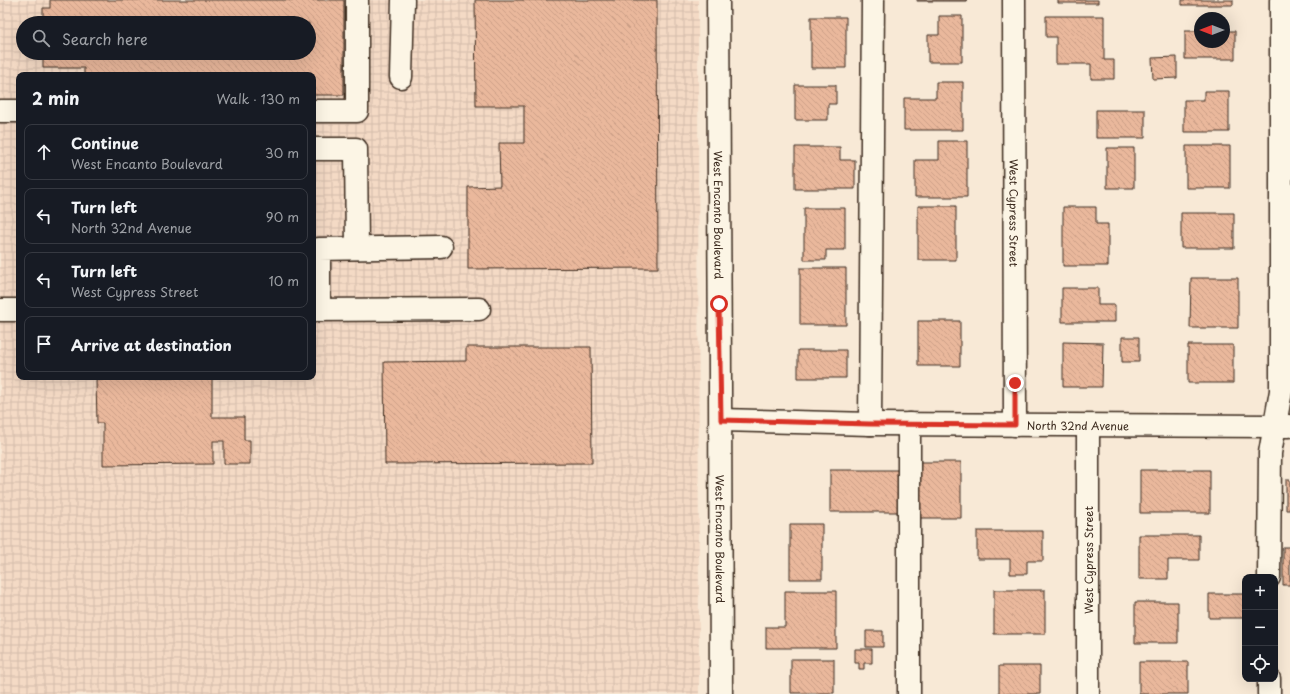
<!DOCTYPE html>
<meta charset="utf-8">
<style>
body{margin:0;font-family:"Playpen Sans",sans-serif;background:#242831;color:#f1f3f6}
.controls{position:absolute;right:12px;bottom:12px;display:grid;overflow:hidden;border-radius:8px;box-shadow:0 4px 16px #0002}
.controls button{width:36px;height:36px;display:grid;place-items:center;padding:0;border:0;border-bottom:1px solid #363941;background:#171b24;color:#f1f3f6;font:20px sans-serif}
.compass{position:absolute;left:1194px;top:12px;width:36px;height:36px;border-radius:50%;background:#171b24;box-shadow:0 4px 16px #0002;rotate:270deg}
.stop{position:absolute;width:12px;height:12px;margin:-9px;border:3px solid #d93025;border-radius:50%;background:#fff}
.stop.end{background:#d93025;border-color:#fff;box-shadow:0 1px 4px #0008}
.list{margin:0;padding:0;list-style:none}
h2{display:flex;justify-content:space-between;align-items:center;height:52px;margin:0;padding:0 16px;font-size:17px}
h2 small{font-size:13px;font-weight:400;color:#9ea1a6}
.list li{display:grid;grid-template-columns:26px 1fr auto;gap:12px;align-items:center;box-sizing:border-box;height:56px;margin:0 8px 8px;padding:0 8px;border:1px solid #363941;border-radius:8px}
.list b{display:block;font-size:15px;white-space:nowrap}
.list p{margin:0;font-size:13px;white-space:nowrap;color:#9ea1a6}
.list em{font-size:13px;font-style:normal;color:#9ea1a6}
.icon{flex:none;width:22px;height:22px;fill:none;stroke:currentColor;stroke-width:2;stroke-linecap:round;stroke-linejoin:round}
.map{position:relative;flex:none;width:1290px;height:694px;overflow:hidden}
.search{position:absolute;background:#171b24;box-shadow:0 4px 16px #0002;left:16px;top:16px;width:300px;height:44px;display:flex;align-items:center;gap:10px;box-sizing:border-box;padding:0 14px;border-radius:22px;color:#9ea1a6;font-size:15px}
.panel{position:absolute;background:#171b24;box-shadow:0 4px 16px #0002;left:16px;top:72px;width:300px;height:308px;border-radius:8px}
.map>svg:first-child{display:block}
.industrial{fill:url(#industrial-grid);fill-rule:evenodd}
.building{fill:url(#building-back-hatch);stroke:#3b2a1e}
.lines{fill:none;stroke-linecap:round;stroke-linejoin:round}
.minor-casing{stroke:#3b2a1e;stroke-width:25}
.minor{stroke:#fcf5e5;stroke-width:22}
.route{stroke:#d93025;stroke-width:5}
.labels{text-anchor:middle;dominant-baseline:central;stroke-width:3;stroke-linejoin:round;paint-order:stroke}
.street-label{font-size:11px;fill:#3b2a1e;stroke:#fcf5e5}
</style>
<div class="map">
<svg width="1290" height="694" viewBox="0 0 1290 694">
<defs>
<pattern id="industrial-grid" width="8" height="8" patternUnits="userSpaceOnUse"><rect width="8" height="8" fill="#f4dac5"/><path d="M0 4h8M4 0v8" fill="none" stroke="#d2bba9"/></pattern>
<pattern id="building-back-hatch" width="6" height="6" patternUnits="userSpaceOnUse"><rect width="6" height="6" fill="#eab89c"/><path d="M-1 5l2 2M0 0l6 6M5-1l2 2" fill="none" stroke="#ca9e86"/></pattern>
</defs>
<rect width="100%" height="100%" fill="#f8e9d6"/>
<filter id="ink" filterUnits="userSpaceOnUse"><feTurbulence type="fractalNoise" baseFrequency=".025" numOctaves="2"/><feDisplacementMap in="SourceGraphic" scale="8" xChannelSelector="R" yChannelSelector="G"/><feConvolveMatrix kernelMatrix="1 2 1 2 8 2 1 2 1" color-interpolation-filters="sRGB"/></filter>
<g filter="url(#ink)">
<!-- industrial -->
<path class="industrial" d="M0,0h698l1,694h-699zM23,23h286v30h-286zM19,75h294v302h-294z"/>
<!-- building -->
<path class="building" d="M50,0h294v95h-31v-20h-229v-7h-41v-15h266v-30h-266v-15h7z
M475,0h182l1,268 -190,1v-82l32,-1 -1,-43h25v-37h-48z
M917,0h50v1h-50z
M1058,0h40v3h-40z
M1182,0h51v5h-51z
M939,16h23v46h-34v-27h11z
M1046,16h58v44h10v19h-23v-15h-35v-27h-10z
M811,17h35v51h-35z
M1185,31h15v11h24v-11h11v28h-50z
M1177,57v21l-24,1 -1,-21z
M936,82h27v48h-59v-32h32z
M795,85h41v19h-8v16h-33z
M1204,91h25v41h-45v-32h20z
M1096,110h49v28h-49z
M939,141h28v56h-52v-37h24z
M1186,146h44v42h-44z
M795,147h45v13h15v29h-60z
M1107,148h27v40h-27z
M918,206h38v54h-38z
M1063,207h33v17h12v42h-45z
M804,208h41v42h-19v10h-22z
M1181,213h53v35h-53z
M800,268h46v57h-46z
M1191,278h47v50h-48z
M1062,288h36v17h17v17h-53z
M918,321h42v45h-42z
M1122,337h17v25h-17z
M1063,342l40,1 -1,44h-39z
M1188,345h45v38h-45z
M466,347h125l1,116 -207,1 -1,-102 82,-1z
M798,350h48v28h-48z
M103,377h109v40h32v23h6v24h-26v-23h-11v23l-110,1v-42h-6l-1,-43h7z
M919,462h42v56h-42z
M830,470h69v42h-69z
M1140,470h70v43h-70z
M1286,480h4v30h-4z
M790,524h32v55h-32z
M977,531h66v30h-16v13h-17v-15h-33z
M1139,535h60v25h-31v19h-29z
M1283,547h7v38h-7z
M994,590h51v44h-51z
M785,591h51v57h-70v-21h19z
M1209,594h36v24h-36z
M1135,602h43v41h-43z
M866,631h17v16h-17z
M855,649h17v14h-8v6h-5v-6h-4z
M791,659h43v34h-43z
M1139,662h49v32h-49z
M999,666h41v28h-41z"/>
<g class="lines">
<!-- minor casing -->
<g class="minor-casing">
<g id="minor">
<path id="s1" d="M718,0c1,231 3,463 3,694"/>
<path id="s2" d="M1014,0l1,425"/>
<path d="M401,77l2,-77"/>
<path d="M0,111h19"/>
<path d="M313,111h44v-111"/>
<path d="M313,149h43l1,99"/>
<path d="M0,310h19"/>
<path d="M313,310l166,-1"/>
<path d="M319,310v-61l122,-2"/>
<path id="s3" d="M721,420l149,4 419,2"/>
<path d="M870,424l3,-424"/>
<path d="M909,424v270"/>
<path d="M1269,577l1,-124 11,-62v-391"/>
<path d="M1088,694v-268"/>
<path d="M1269,694v-15"/>
</g>
</g>
<!-- minor -->
<use href="#minor" class="minor"/>
</g>
</g>
<g class="lines" filter="url(#ink)">
<!-- route -->
<path class="route" d="M719,304l2,116 149,4 145,1v-42"/>
</g>
<g class="labels">
<!-- street labels -->
<g class="street-label">
<text stroke="none"><textPath href="#s2" startOffset="213">West Cypress Street</textPath></text>
<text stroke="none"><textPath href="#s1" startOffset="215">West Encanto Boulevard</textPath></text>
<text stroke="none"><textPath href="#s3" startOffset="357">North 32nd Avenue</textPath></text>
<text stroke="none"><textPath href="#s1" startOffset="539">West Encanto Boulevard</textPath></text>
<text transform="translate(1088 560) rotate(-90)">West Cypress Street</text>
</g>
</g>
</svg>
<div class="controls">
<button>+</button>
<button>−</button>
<button><svg class="icon" aria-label="locate" viewBox="0 0 24 24"><circle cx="12" cy="12" r="6"/><path d="M12 2v4M12 18v4M2 12h4M18 12h4"/></svg></button>
</div>
<svg class="compass" viewBox="-18 -18 36 36"><path d="M0-13l5 13h-10z" fill="#e53935"/><path d="M0 13l5-13h-10z" fill="#9ea1a6"/></svg>
<div class="stop" style="left:719px;top:304px"></div>
<div class="stop end" style="left:1015px;top:383px"></div>
<div class="search"><svg class="icon" aria-label="search" viewBox="0 0 24 24"><circle cx="10" cy="10" r="6"/><path d="M15 15l6 6"/></svg>Search here</div>
<section class="panel">
<h2>2 min<small>Walk · 130 m</small></h2>
<ul class="list">
<li><svg class="icon" aria-label="ahead" viewBox="0 0 24 24"><path d="M12 20V5M6 11l6-6 6 6"/></svg><div><b>Continue</b><p>West Encanto Boulevard</p></div><em>30 m</em></li>
<li><svg class="icon" aria-label="left" viewBox="0 0 24 24"><path d="M17 20v-9H6M10 6l-5 5 5 5"/></svg><div><b>Turn left</b><p>North 32nd Avenue</p></div><em>90 m</em></li>
<li><svg class="icon" aria-label="left" viewBox="0 0 24 24"><path d="M17 20v-9H6M10 6l-5 5 5 5"/></svg><div><b>Turn left</b><p>West Cypress Street</p></div><em>10 m</em></li>
<li><svg class="icon" aria-label="arrive" viewBox="0 0 24 24"><path d="M6 21V4h12l-3 4 3 4H6"/></svg><div><b>Arrive at destination</b></div></li>
</ul>
</section>
</div>
